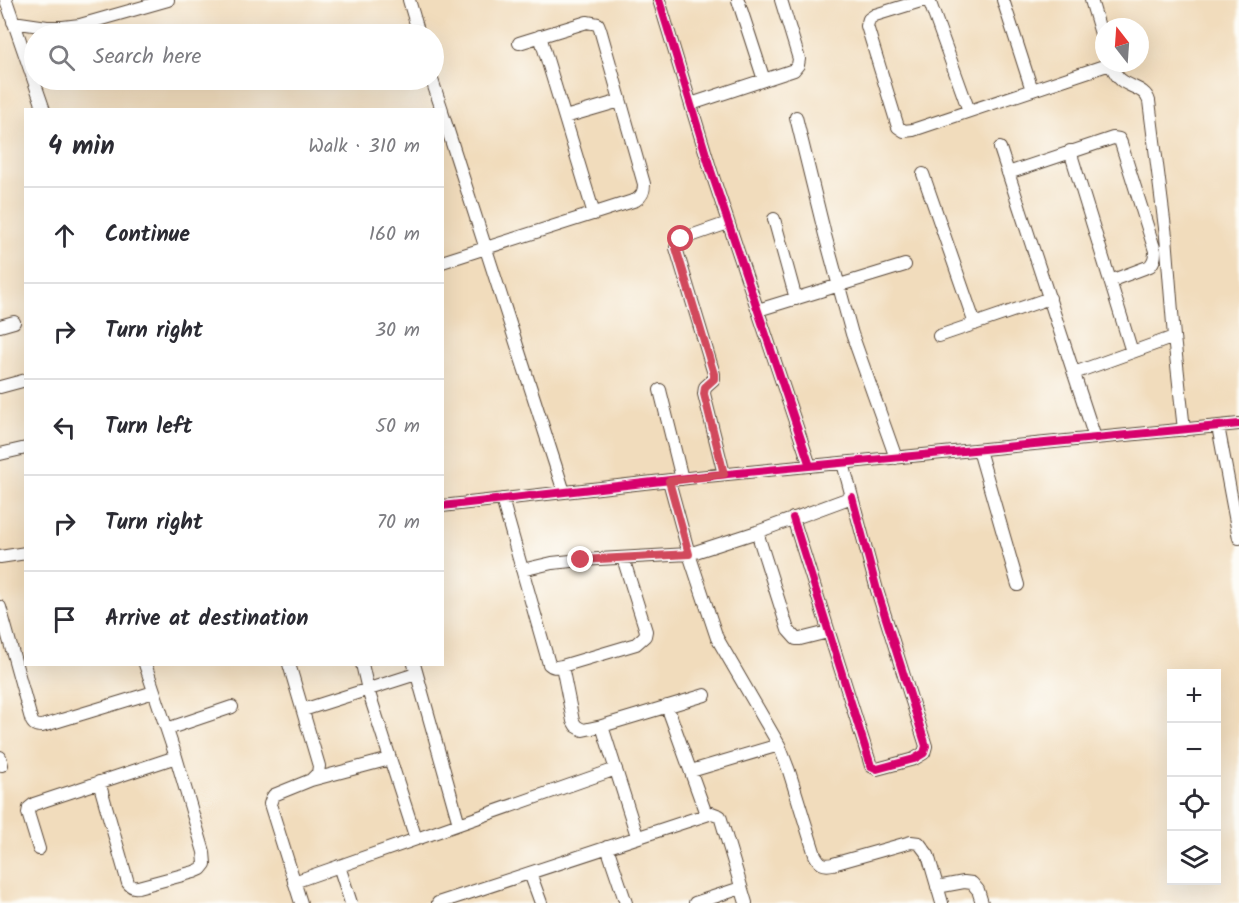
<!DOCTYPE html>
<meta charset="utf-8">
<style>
body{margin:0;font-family:Kalam,sans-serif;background:#f7f7f7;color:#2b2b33}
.controls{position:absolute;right:18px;bottom:18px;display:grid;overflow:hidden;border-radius:0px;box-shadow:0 6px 24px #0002}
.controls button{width:54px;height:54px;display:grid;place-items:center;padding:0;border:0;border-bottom:2px solid #e1e1e2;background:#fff;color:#2b2b33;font:30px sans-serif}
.compass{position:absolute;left:1095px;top:18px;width:54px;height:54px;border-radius:50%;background:#fff;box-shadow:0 6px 24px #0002;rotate:343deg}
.stop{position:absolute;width:18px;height:18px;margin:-14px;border:4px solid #d1495b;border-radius:50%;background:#fff}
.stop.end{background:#d1495b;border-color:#fff;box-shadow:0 2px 6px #0008}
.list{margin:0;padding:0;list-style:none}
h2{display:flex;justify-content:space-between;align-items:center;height:78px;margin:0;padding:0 24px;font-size:26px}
h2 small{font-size:20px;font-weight:400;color:#7c7c81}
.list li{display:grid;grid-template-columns:39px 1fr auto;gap:18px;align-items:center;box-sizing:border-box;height:96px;padding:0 24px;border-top:2px solid #e1e1e2}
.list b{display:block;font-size:22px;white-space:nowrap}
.list em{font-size:20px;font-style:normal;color:#7c7c81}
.icon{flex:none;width:33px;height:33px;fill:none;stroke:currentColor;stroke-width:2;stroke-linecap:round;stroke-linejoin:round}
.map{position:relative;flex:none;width:1239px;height:903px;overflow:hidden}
.search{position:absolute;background:#fff;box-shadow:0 6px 24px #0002;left:24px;top:24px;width:420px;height:66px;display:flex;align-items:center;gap:15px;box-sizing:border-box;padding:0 21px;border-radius:33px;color:#7c7c81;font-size:22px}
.panel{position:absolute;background:#fff;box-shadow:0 6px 24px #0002;left:24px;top:108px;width:420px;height:558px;border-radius:0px}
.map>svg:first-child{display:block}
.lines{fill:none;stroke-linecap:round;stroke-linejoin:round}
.minor-casing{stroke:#564536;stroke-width:14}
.minor{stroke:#fff;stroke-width:12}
.cycleway-casing{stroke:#fdfcf7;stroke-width:11}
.cycleway{stroke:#d6006c;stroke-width:8}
.route{stroke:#d1495b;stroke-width:8}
</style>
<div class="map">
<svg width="1239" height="903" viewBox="0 0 1239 903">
<rect width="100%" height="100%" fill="#fdfcf7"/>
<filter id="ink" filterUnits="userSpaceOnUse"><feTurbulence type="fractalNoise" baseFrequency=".0167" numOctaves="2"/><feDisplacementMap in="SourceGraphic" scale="12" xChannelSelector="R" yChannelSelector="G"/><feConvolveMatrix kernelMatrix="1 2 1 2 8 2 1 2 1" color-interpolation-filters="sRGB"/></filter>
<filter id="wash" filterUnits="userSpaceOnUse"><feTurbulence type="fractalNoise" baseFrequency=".008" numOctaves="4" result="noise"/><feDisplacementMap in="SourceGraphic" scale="24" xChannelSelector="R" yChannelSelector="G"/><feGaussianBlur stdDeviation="1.35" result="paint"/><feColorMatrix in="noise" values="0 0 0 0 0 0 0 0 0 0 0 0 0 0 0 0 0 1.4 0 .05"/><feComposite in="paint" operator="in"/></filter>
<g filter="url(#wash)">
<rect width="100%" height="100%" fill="#f1dcbc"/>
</g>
<g filter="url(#ink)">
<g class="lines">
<!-- minor casing -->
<g class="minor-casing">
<path id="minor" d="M6,0l38,110
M409,0l10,34
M659,0l52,171 99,295
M738,0l26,80
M924,0l-49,15 -6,4 -2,7 31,101 6,4 9,-1 197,-66
M929,0l40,111
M1003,0l29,90
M1091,0l13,44
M13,22l34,5h16l17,-2 88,-25
M540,36l54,178
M1110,63c3,6 6,13 11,17 10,8 24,8 28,21l17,135 8,101 10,93
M432,80l10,30
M691,104l103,-34 4,-5 1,-6 -18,-59
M442,112l122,380
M565,117l55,-16
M796,117l29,118 27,99 44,124
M1000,148l95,290
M1070,151l62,201
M1008,173l105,-35 6,1 2,4 34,108c0,7 -1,10 -5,15l-40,15
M923,174l52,150
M774,219l22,80
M442,262l194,-62c6,-4 8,-8 8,-16l-44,-155 -2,-5 -11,-2 -68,21
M758,310l147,-45
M0,326l14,-4
M939,336l111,-38
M1074,373l100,-36
M0,387l26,-7
M660,390l22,89
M1218,426l21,112
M979,450l39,135
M0,454l26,-6
M724,474l-20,-80 1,-7 9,-8v-5l-38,-126 2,-7 4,-2 46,-16
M669,481l20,73 28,84 62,107 10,26 26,84c5,9 8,11 18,9l78,-22 8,1 9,12 14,48
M502,499l47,165c4,4 7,3 13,2l74,-22 9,-8 1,-5 -23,-73
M442,506l255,-29 542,-53
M793,518l78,248 6,3 37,-10 10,-6 2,-7 -49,-156 -25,-93
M757,532l31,98 8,9h4l28,-7
M0,557l26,-4
M522,570l30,-7 29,-3 108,-6 68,-22 95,-35 -9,-34
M0,607l31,112c2,6 5,7 11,7l112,-34
M289,664l30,102 -1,7 -7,7 -37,15 -2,3 -2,6 31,99
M362,664l6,26 48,149
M414,664l45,160
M562,666l11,55 3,5 7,4 19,-4 103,-31
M667,706l39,108
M303,710l113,-36
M602,726l35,110
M167,729l65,-22
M0,757l2,8
M691,771l88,-26
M311,780l79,-21
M99,782l29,101c3,4 5,5 10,4l56,-15 7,-3 4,-5 -1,-12 -28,-95 -31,-93
M607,847l19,56
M39,849l-11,-36 1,-5 5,-4 142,-47
M339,866l12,37
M530,873l11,30
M294,882l322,-113
M937,887l27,-5 8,1 6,7 4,13
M438,903l274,-90 8,3 26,87
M695,903l46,-15"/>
</g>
<!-- minor -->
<use href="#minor" class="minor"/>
<!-- cycleway casing -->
<g class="cycleway-casing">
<path id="cycleway" d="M659,0l52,171 99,295
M442,506l255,-29 542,-53
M793,518l78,248 6,3 37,-10 10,-6 2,-7 -49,-156 -25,-93"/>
</g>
<!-- cycleway -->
<use href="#cycleway" class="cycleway"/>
</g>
</g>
<g class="lines" filter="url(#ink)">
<!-- route -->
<path class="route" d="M581,560l108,-6 -20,-73 55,-7 -20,-80 1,-7 9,-8v-5l-38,-126 2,-7 3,-2"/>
</g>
</svg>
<div class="controls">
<button>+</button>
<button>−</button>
<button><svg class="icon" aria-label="locate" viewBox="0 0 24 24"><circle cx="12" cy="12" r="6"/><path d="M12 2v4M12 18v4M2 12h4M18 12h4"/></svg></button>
<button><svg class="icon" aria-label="layers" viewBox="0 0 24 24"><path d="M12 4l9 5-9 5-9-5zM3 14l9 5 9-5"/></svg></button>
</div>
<svg class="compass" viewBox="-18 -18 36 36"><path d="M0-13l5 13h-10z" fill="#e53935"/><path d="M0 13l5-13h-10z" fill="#7c7c81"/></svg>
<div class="stop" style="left:681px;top:239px"></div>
<div class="stop end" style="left:581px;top:560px"></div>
<div class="search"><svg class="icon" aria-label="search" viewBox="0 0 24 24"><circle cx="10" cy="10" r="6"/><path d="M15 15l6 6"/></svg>Search here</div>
<section class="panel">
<h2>4 min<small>Walk · 310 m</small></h2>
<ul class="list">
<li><svg class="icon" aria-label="ahead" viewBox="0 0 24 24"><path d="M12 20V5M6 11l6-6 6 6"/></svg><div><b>Continue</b></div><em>160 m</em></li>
<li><svg class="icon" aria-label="right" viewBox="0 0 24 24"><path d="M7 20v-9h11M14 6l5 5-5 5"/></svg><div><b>Turn right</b></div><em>30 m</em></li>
<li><svg class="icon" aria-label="left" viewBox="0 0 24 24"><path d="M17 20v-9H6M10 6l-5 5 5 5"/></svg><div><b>Turn left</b></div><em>50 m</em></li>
<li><svg class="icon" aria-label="right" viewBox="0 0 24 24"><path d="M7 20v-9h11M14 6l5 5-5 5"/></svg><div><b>Turn right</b></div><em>70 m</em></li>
<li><svg class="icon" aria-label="arrive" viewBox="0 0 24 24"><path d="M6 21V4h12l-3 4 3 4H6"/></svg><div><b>Arrive at destination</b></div></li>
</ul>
</section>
</div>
